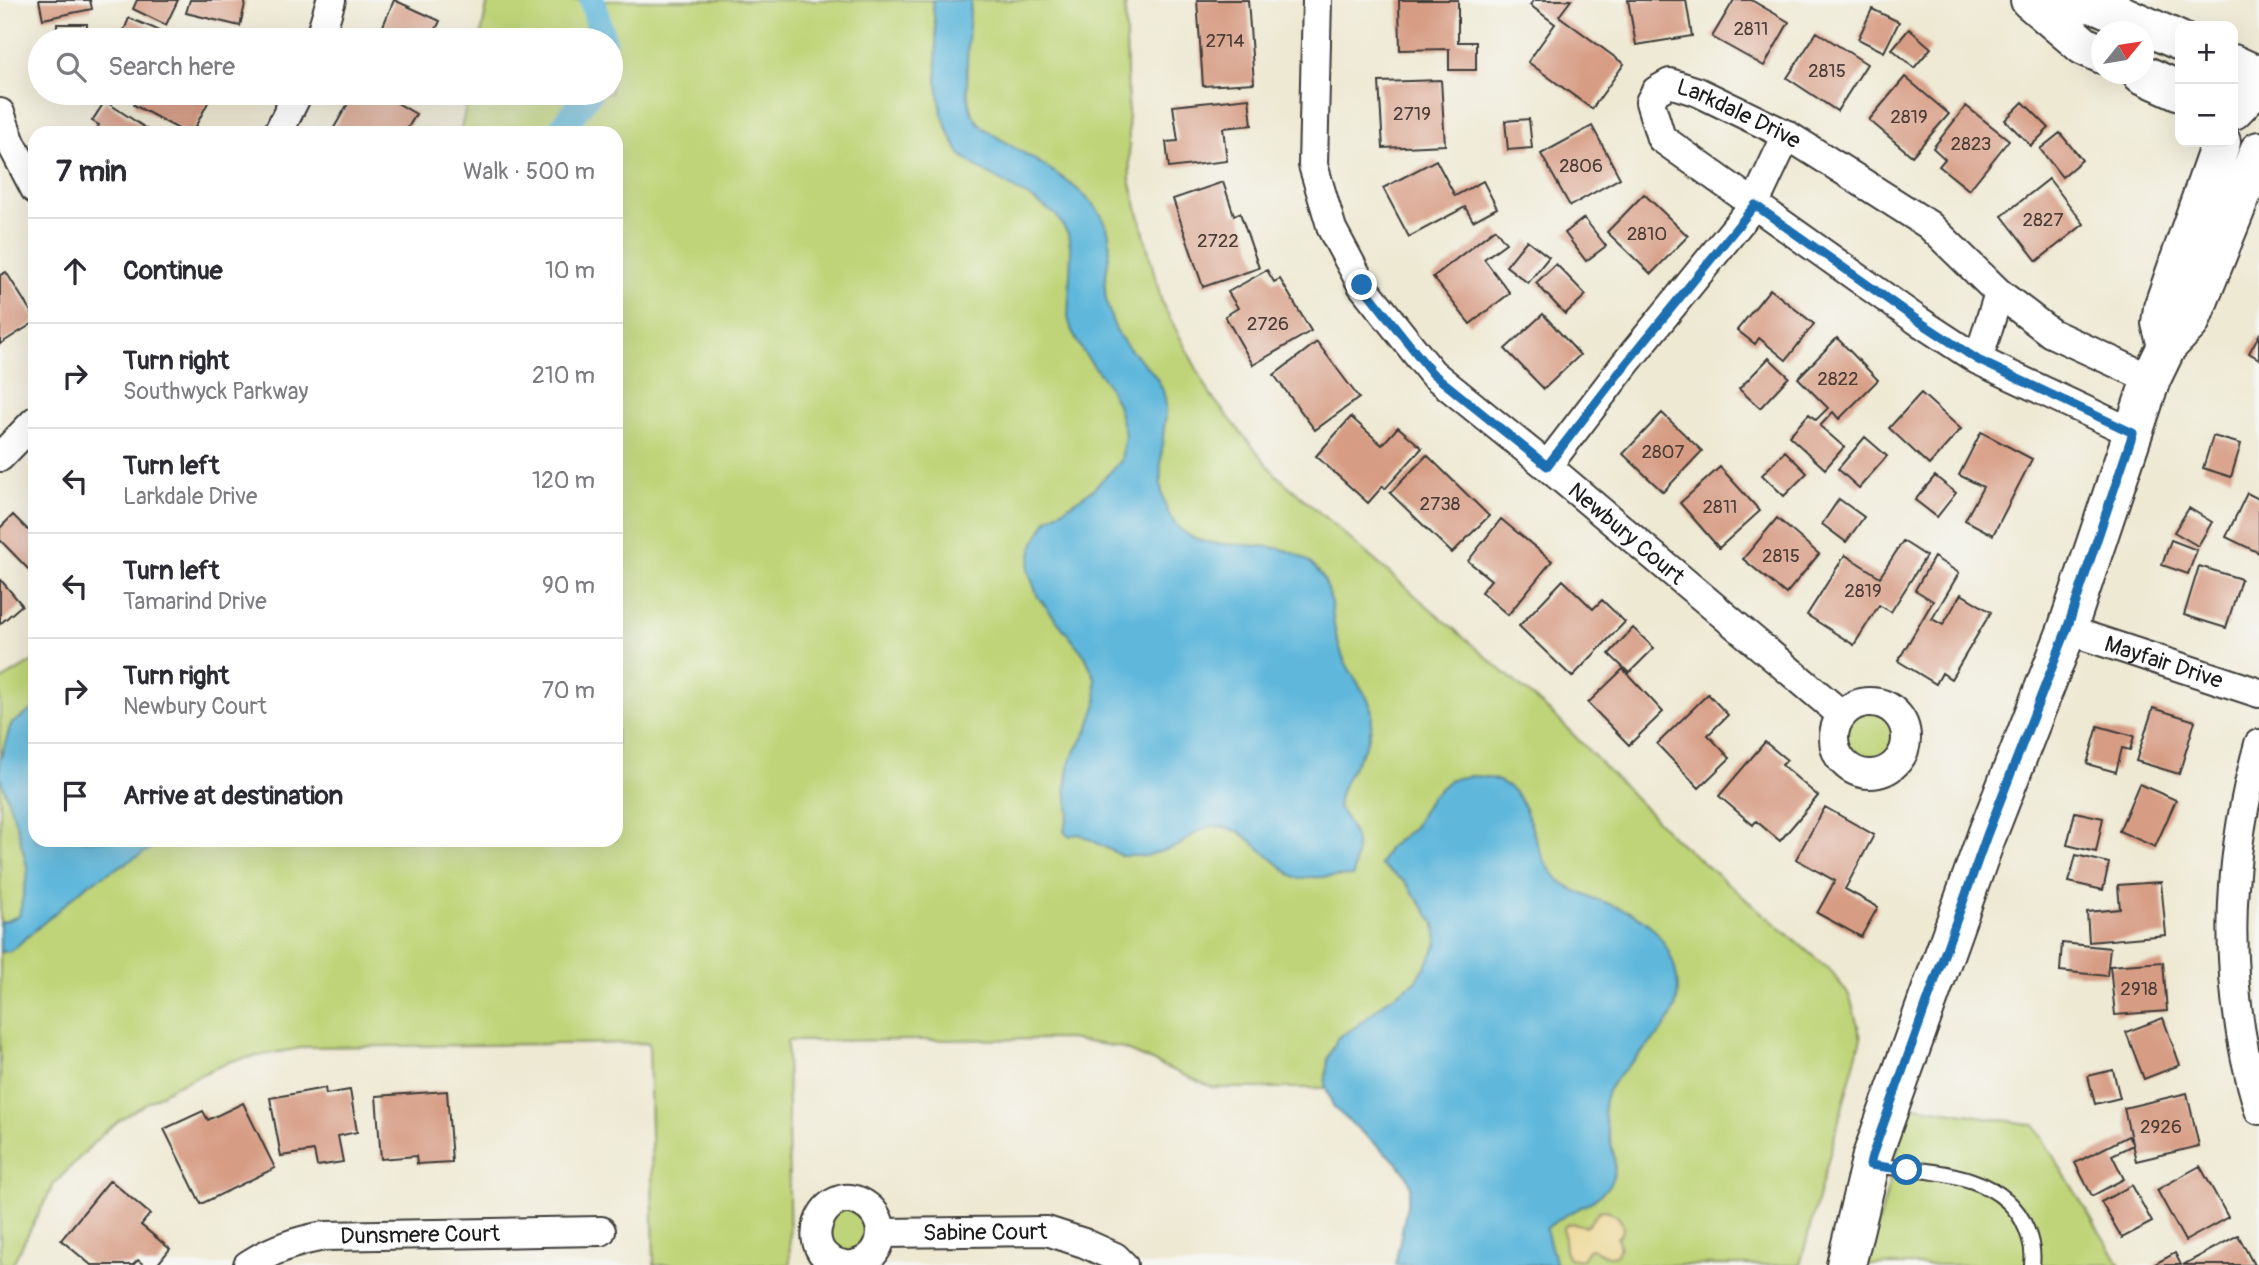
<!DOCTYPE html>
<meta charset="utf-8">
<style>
body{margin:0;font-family:Pangolin,sans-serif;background:#f7f7f7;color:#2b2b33}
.controls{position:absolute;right:21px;top:21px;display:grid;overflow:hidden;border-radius:14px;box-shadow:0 7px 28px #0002}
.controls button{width:63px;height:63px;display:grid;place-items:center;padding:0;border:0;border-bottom:2px solid #e1e1e2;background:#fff;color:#2b2b33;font:35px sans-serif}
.compass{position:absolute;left:2091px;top:21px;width:63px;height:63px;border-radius:50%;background:#fff;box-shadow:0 7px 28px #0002;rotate:60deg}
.stop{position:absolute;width:21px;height:21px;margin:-16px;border:5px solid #1f6fb2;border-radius:50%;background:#fff}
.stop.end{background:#1f6fb2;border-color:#fff;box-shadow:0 2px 7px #0008}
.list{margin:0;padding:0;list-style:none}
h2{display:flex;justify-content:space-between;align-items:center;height:91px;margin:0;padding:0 28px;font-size:30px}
h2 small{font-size:23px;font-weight:400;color:#7c7c81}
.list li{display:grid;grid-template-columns:46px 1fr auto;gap:21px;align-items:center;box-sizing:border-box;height:105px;padding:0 28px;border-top:2px solid #e1e1e2}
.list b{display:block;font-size:26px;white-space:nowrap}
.list p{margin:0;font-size:23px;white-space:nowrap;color:#7c7c81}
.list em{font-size:23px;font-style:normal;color:#7c7c81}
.icon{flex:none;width:38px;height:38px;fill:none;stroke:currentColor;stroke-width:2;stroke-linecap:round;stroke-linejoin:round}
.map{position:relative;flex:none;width:2259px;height:1265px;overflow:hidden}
.search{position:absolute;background:#fff;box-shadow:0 7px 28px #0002;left:28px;top:28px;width:595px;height:77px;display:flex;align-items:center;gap:18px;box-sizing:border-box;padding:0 24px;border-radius:38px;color:#7c7c81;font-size:26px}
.panel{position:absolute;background:#fff;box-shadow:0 7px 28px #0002;left:28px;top:126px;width:595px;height:721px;border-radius:21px}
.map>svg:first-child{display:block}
.green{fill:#bfd478;stroke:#6e784a;stroke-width:2}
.sand{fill:#eeda9e;stroke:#857b5d;stroke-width:2}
.water{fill:#5eb7db;stroke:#3d6a7c;stroke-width:2}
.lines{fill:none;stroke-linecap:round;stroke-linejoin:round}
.canal{stroke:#5eb7db;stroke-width:26}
.building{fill:#d79c84}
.lane-casing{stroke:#3c3b37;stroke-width:18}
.street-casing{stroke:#3c3b37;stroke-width:32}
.secondary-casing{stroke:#3c3b37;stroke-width:42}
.lane{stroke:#fff;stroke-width:14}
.street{stroke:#fff;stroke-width:28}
.secondary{stroke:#fff;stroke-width:38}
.route{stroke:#1f6fb2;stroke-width:9}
.labels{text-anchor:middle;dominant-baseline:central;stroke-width:7;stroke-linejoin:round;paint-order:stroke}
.number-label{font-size:19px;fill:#4b3c36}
.street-label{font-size:23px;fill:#1c1c1c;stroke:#f6f6f2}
</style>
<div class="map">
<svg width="2259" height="1265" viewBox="0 0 2259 1265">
<rect width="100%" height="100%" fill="#f6f6f2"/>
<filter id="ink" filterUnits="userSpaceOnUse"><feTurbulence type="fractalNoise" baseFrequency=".0143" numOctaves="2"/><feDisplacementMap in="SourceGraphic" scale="14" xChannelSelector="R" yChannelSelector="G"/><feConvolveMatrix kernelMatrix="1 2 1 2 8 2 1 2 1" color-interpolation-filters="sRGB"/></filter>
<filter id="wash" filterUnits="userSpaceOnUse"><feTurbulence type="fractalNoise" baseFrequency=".00686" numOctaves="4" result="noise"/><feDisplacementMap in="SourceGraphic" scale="28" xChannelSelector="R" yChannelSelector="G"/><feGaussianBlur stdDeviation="1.57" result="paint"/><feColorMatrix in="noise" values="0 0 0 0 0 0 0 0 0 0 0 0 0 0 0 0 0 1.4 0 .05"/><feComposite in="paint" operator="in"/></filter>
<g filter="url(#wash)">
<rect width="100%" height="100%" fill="#eee9d3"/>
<!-- green -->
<path class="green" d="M488,0h637l5,180 32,123 49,93 65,79 282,244 116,119 158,134 18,25 11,41 -61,227h-302l-56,-177h-228l-95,-41 -51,-8 -281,2 3,224h-136l-5,-222 -343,4 -75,14 -58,26 -52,32 -19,15 -48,50 -42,81h-12v-584l35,-21v180h581v-707h-156l9,-40h142v-53h-131z
M1842 740a31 31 0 1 1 62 0a31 31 0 1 1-62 0Z
M1909,1105l125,20 86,140h-252z
M838,1202l44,28 -35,33 -27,-38z"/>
<!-- sand -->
<path class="sand" d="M1606,1210c10,4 17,9 17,21l-6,7c4,7 4,19 -8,18 -5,0 -13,-6 -18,-7l-4,2 -5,9 -13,-2 -4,-7 -2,-23c7,-8 13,-4 21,-2l4,-1 11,-14z"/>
<!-- water -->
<path class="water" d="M932,0h39c-2,26 -8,88 0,111 7,17 24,24 39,34 30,18 88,49 98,85 5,19 -3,39 -3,58 0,7 2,18 5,26 2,8 8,21 14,28 17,23 39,30 42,64 1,7 -1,15 -2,21 -2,28 -9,63 6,89 31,56 114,1 153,62 10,17 8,38 13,56 1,7 4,14 6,20 6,20 30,42 30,61 0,41 -30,53 -34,92 20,29 21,34 15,69l-58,2 -55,-46 -16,-5 -15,-1 -12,6 -19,14 -32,10h-24l-43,-22 -11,2 -4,-5 5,-18 -3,-25 4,-27 18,-32 9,-26 -2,-25 -10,-22 -47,-59 -10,-27 5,-24 14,-26 45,-30 29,-29 4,-27 -8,-30 -11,-22 -23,-30 -10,-18 -5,-16 3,-67 -3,-17 -12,-19 -24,-16 -54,-31 -18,-14 -9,-17 -9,-23 -5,-31 -1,-50z
M35,708v132h131l-79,45 -76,66 -11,1v-29l19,-7 9,-45 -11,-45 -17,-49v-17l11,-36z
M1470,776c65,0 53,52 79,92 24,37 81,30 108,65 19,24 30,62 11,89 -9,15 -24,27 -36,40 -11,11 -23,22 -27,38 -6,26 20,59 5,83 -14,24 -45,27 -64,46l10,36h-161l16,-79 -5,-13 -11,-12 -61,-53 -9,-23 3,-27 10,-21 16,-9 35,-29 27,-18 15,-24 6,-14 -2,-19 -7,-10 -23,-32 -25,-17 9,-18 25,-20 16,-29 21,-19z"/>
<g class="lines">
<!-- canal -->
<path class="canal" d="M592,0l11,40
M558,133l31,-40"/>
</g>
<g id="blocks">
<!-- building -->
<path class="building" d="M39,0h51l2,9 -49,10z
M137,0h41l-12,25 -33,-16z
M190,0h56l-6,26 -54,-13z
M394,0l46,21 -9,19h-54z
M1197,0h51l6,83 -51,3z
M1399,0h59v42h18v28h-27v-21l-49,1z
M1534,0h37l-12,16 65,48 -32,45 -64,-47 27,-38 -25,-19z
M1628,0h58l6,36 -56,9z
M1734,0h17l38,22 -25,44 -52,-29z
M1872,9l27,13 -15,30 -26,-13z
M129,18l34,14 -4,8h-39z
M57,24h30v16h-30z
M1909,29l22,19 -17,20 -22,-19z
M1817,32l50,32 -30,47 -50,-33z
M1905,77l44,37 -37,42 -43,-36z
M1441,80l4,65 -62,3 -4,-66z
M141,93h72l-21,40h-6l-52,-28z
M354,93h26l36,21 -11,19h-74z
M1249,98l3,27 -29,3 4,33 -58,7 -3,-26 12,-1 -5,-35z
M105,101l48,32h-59l5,-8 -7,-4z
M2023,102l26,26 -18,18 -26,-26z
M1966,106l43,34 -40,50 -30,-24 6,-7 -12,-11z
M1529,119l3,29 -24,2 -3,-29z
M1592,126l28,52 -50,28 -29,-52z
M2060,133l22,27 -20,17 -22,-28z
M1436,160l19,36 28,-15 14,27 -24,13 -8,-14 -56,30 -26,-49z
M2049,179l35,45 -47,37 -35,-45z
M1223,182l11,33 6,-2 19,55 -56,19 -30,-88z
M1644,194l44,42 -37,38 -44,-42z
M1584,218l22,28 -20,15 -21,-28z
M1495,229l11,14 -22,16 26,34 -40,31 -37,-47z
M1527,240l22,17 -21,26 -22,-17z
M1556,264l30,31 -21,19 -29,-31z
M1267,270l7,12 6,-3 31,52 -58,34 -28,-49 13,-8 -10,-16z
M6,272l29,46v4l-35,22v-69z
M1770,289l44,35 -28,36 -27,-22 -4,6 -18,-14z
M1543,314l37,41 -36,34 -39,-40z
M2259,335v24l-10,-6z
M1837,338l41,42 -39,39 -6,-7 -13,14 24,21 -19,22 -36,-33 20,-22 7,6 12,-12 -30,-30z
M1317,342l42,56 -44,32 -41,-55z
M1769,358l20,19 -29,31 -21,-19z
M1921,393l40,36 -32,36 -40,-37z
M1662,413l40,38 -39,41 -40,-38z
M1351,417l31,28 16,-18 24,21 -37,41 -2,-3 -15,17 -52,-47z
M1981,432l51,27 -39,76 -28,-15 18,-33 -24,-12z
M2213,436l28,8 -10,33 -28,-9z
M1865,437l22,19 -28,32 -21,-19z
M1785,451l22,22 -23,23 -22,-21z
M1427,455l62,61 -37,37 -62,-60z
M1720,467l40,44 -41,37 -39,-45z
M1935,476l21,17 -19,24 -22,-17z
M2247,493l12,6v54l-33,-16z
M1839,499l25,18 -18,25 -24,-18z
M2189,508l23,14 -14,24 -24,-14z
M13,515l22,22v39l-35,-36v-12z
M1777,518l42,36 -33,40 -43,-35z
M1501,519l51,42 -44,54 -27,-23 10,-12 -23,-19z
M2171,540l26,10 -9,24 -26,-9z
M1903,541l23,15 -35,56 -12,-7 -25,40 -47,-30 38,-60 35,22z
M1934,557l25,16 -27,46 11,6 18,-31 30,18 -40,67 -9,-6 -6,11 -38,-23 35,-60 -18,-11z
M2199,566l42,13 -15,49 -42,-13z
M0,579l22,26 -22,19z
M1563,580l30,29 9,-9 23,22 -53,55 -53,-51z
M1633,628l21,20 -25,25 -20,-19z
M1623,669l40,43 -34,33 -41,-42z
M1708,694l20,21 -20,20 22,23 -31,30 -42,-44z
M2153,708l42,13 -16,53 -43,-13z
M2098,726l36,10 -4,14 -8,-2 -6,24 -29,-8z
M1765,742l22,18 -5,5 36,31 -38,45 -24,-20 -3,4 -34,-29z
M2139,784l37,16 -21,47 -36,-16z
M1825,807l49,28 -29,54 33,18 -17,30 -44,-24 18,-32 -39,-22z
M2075,812l28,6 -7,34 -29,-7z
M2076,855l33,8 -6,27 -34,-8z
M2161,882l5,53 -77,7 -2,-30 33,-3 -2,-24z
M2062,943l48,5 -3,28 -47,-5z
M2163,962l4,49 -52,4 -5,-49z
M2163,1018l17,47 -36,14 -18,-47z
M2113,1070l7,28 -25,6 -7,-28z
M325,1088l1,6 24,-4 7,42 -19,4 5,26 -26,4 -3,-15 -33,5 -11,-58z
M447,1091l5,71 -35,2 -1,-8 -35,3 -5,-63z
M2187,1093l12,53 -63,15 -12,-53z
M243,1103l32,65 -74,36 -37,-75 39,-18 5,9z
M2128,1136l5,9 -21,10 12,24 -32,17 -17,-33z
M2200,1166l28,51 -43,24 -28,-51z
M110,1180l40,34 -9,11 29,24 -13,16h-13l-6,-5 -5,5h-42l-30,-25z
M2132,1185l20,37 -30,16 -21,-36z
M2238,1235l16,30h-71z
M2175,1253l6,12h-28z"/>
</g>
</g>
<g filter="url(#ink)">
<use href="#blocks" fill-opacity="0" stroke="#3c3b37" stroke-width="2"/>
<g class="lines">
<!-- lane casing -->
<g class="lane-casing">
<path id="lane" d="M1871,1165c53,7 131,4 155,63 5,12 8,23 6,37"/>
</g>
<!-- street casing -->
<g class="street-casing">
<g id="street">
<path id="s1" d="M1317,0l-4,165 19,64 30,56 70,88 115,93 295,249"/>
<path d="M319,40l12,-40"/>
<path d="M0,113l11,30 24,46"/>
<path d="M278,133l20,-40"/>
<path d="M1978,360l21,-67"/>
<path id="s2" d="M2133,433l-155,-73 -61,-40 -256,-182 -11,-36 6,-11 14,-8 28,9 89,43 32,20 110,70 70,68 52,40 100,46"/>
<path d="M0,457l35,-36"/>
<path d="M1547,466l78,-102 129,-159 33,-70"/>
<path id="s3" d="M2067,630l192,63"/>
<circle cx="1870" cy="738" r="36"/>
<path d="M2259,744c-34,123 -37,243 0,366"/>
<path id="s4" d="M882,1233l165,-2 37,12 31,14 8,8"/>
<path id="s5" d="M248,1265c24,-16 48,-24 76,-29l277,-5"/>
<path d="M845,1265c-54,-9 -22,-86 19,-61 8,5 14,13 16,22 4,20 -9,36 -28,39"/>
</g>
</g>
<!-- secondary casing -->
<g class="secondary-casing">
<path id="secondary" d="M2030,0l54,46 18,8
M2067,0l32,5 81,36
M2233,64l26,12
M2142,74l38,17
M2233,110l26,-27
M2167,346l-6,-23 2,-15 58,-166
M1846,1265l26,-109 115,-321 80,-205 84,-251 16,-33 23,-24 69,-171"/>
</g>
<!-- lane -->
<use href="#lane" class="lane"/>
<!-- street -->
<use href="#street" class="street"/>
<!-- secondary -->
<use href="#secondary" class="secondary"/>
</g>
</g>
<g class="lines" filter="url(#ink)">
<!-- route -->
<path class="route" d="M1362,285l70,88 115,93 78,-101 130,-160 162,115 61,40 155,73 -66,196 -80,206 -115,321 -2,9 37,5"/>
</g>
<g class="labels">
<!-- number labels -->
<g class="number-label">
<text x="1751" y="29">2811</text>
<text x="1225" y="41">2714</text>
<text x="1827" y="71">2815</text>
<text x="1412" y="114">2719</text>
<text x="1909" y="117">2819</text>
<text x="1971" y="144">2823</text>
<text x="1581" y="166">2806</text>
<text x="2043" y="220">2827</text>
<text x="1647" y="234">2810</text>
<text x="1218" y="241">2722</text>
<text x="1268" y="324">2726</text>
<text x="1838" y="379">2822</text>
<text x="1663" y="452">2807</text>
<text x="1440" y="504">2738</text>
<text x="1720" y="507">2811</text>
<text x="1781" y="556">2815</text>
<text x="1863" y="591">2819</text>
<text x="2139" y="989">2918</text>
<text x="2161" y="1127">2926</text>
</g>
<!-- street labels -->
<g class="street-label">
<text stroke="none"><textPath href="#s2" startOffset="700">Larkdale Drive</textPath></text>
<text stroke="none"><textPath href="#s1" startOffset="660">Newbury Court</textPath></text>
<text stroke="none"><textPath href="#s3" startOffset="102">Mayfair Drive</textPath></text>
<text stroke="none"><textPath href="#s5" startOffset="178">Dunsmere Court</textPath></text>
<text stroke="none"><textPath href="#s4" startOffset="103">Sabine Court</textPath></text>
</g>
</g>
</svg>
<div class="controls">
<button>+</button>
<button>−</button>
</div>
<svg class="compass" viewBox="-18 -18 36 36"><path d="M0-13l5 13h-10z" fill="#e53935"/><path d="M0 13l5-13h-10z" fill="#7c7c81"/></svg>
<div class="stop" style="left:1907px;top:1170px"></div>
<div class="stop end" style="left:1362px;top:285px"></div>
<div class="search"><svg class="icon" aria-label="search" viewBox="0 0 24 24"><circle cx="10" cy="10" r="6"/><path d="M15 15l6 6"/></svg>Search here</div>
<section class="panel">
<h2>7 min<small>Walk · 500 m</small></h2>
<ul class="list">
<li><svg class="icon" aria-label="ahead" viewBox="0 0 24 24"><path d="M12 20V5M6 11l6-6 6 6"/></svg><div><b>Continue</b></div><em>10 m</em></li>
<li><svg class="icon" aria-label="right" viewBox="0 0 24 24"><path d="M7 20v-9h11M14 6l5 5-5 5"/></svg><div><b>Turn right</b><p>Southwyck Parkway</p></div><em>210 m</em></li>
<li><svg class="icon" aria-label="left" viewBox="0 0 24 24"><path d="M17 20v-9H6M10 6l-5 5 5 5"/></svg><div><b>Turn left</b><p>Larkdale Drive</p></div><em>120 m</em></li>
<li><svg class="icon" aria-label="left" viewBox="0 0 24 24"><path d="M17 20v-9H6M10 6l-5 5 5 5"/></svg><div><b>Turn left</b><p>Tamarind Drive</p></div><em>90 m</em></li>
<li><svg class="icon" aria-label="right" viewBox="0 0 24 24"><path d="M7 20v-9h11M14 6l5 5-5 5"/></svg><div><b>Turn right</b><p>Newbury Court</p></div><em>70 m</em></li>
<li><svg class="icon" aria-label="arrive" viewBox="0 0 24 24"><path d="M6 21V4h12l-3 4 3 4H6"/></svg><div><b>Arrive at destination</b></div></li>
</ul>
</section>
</div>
